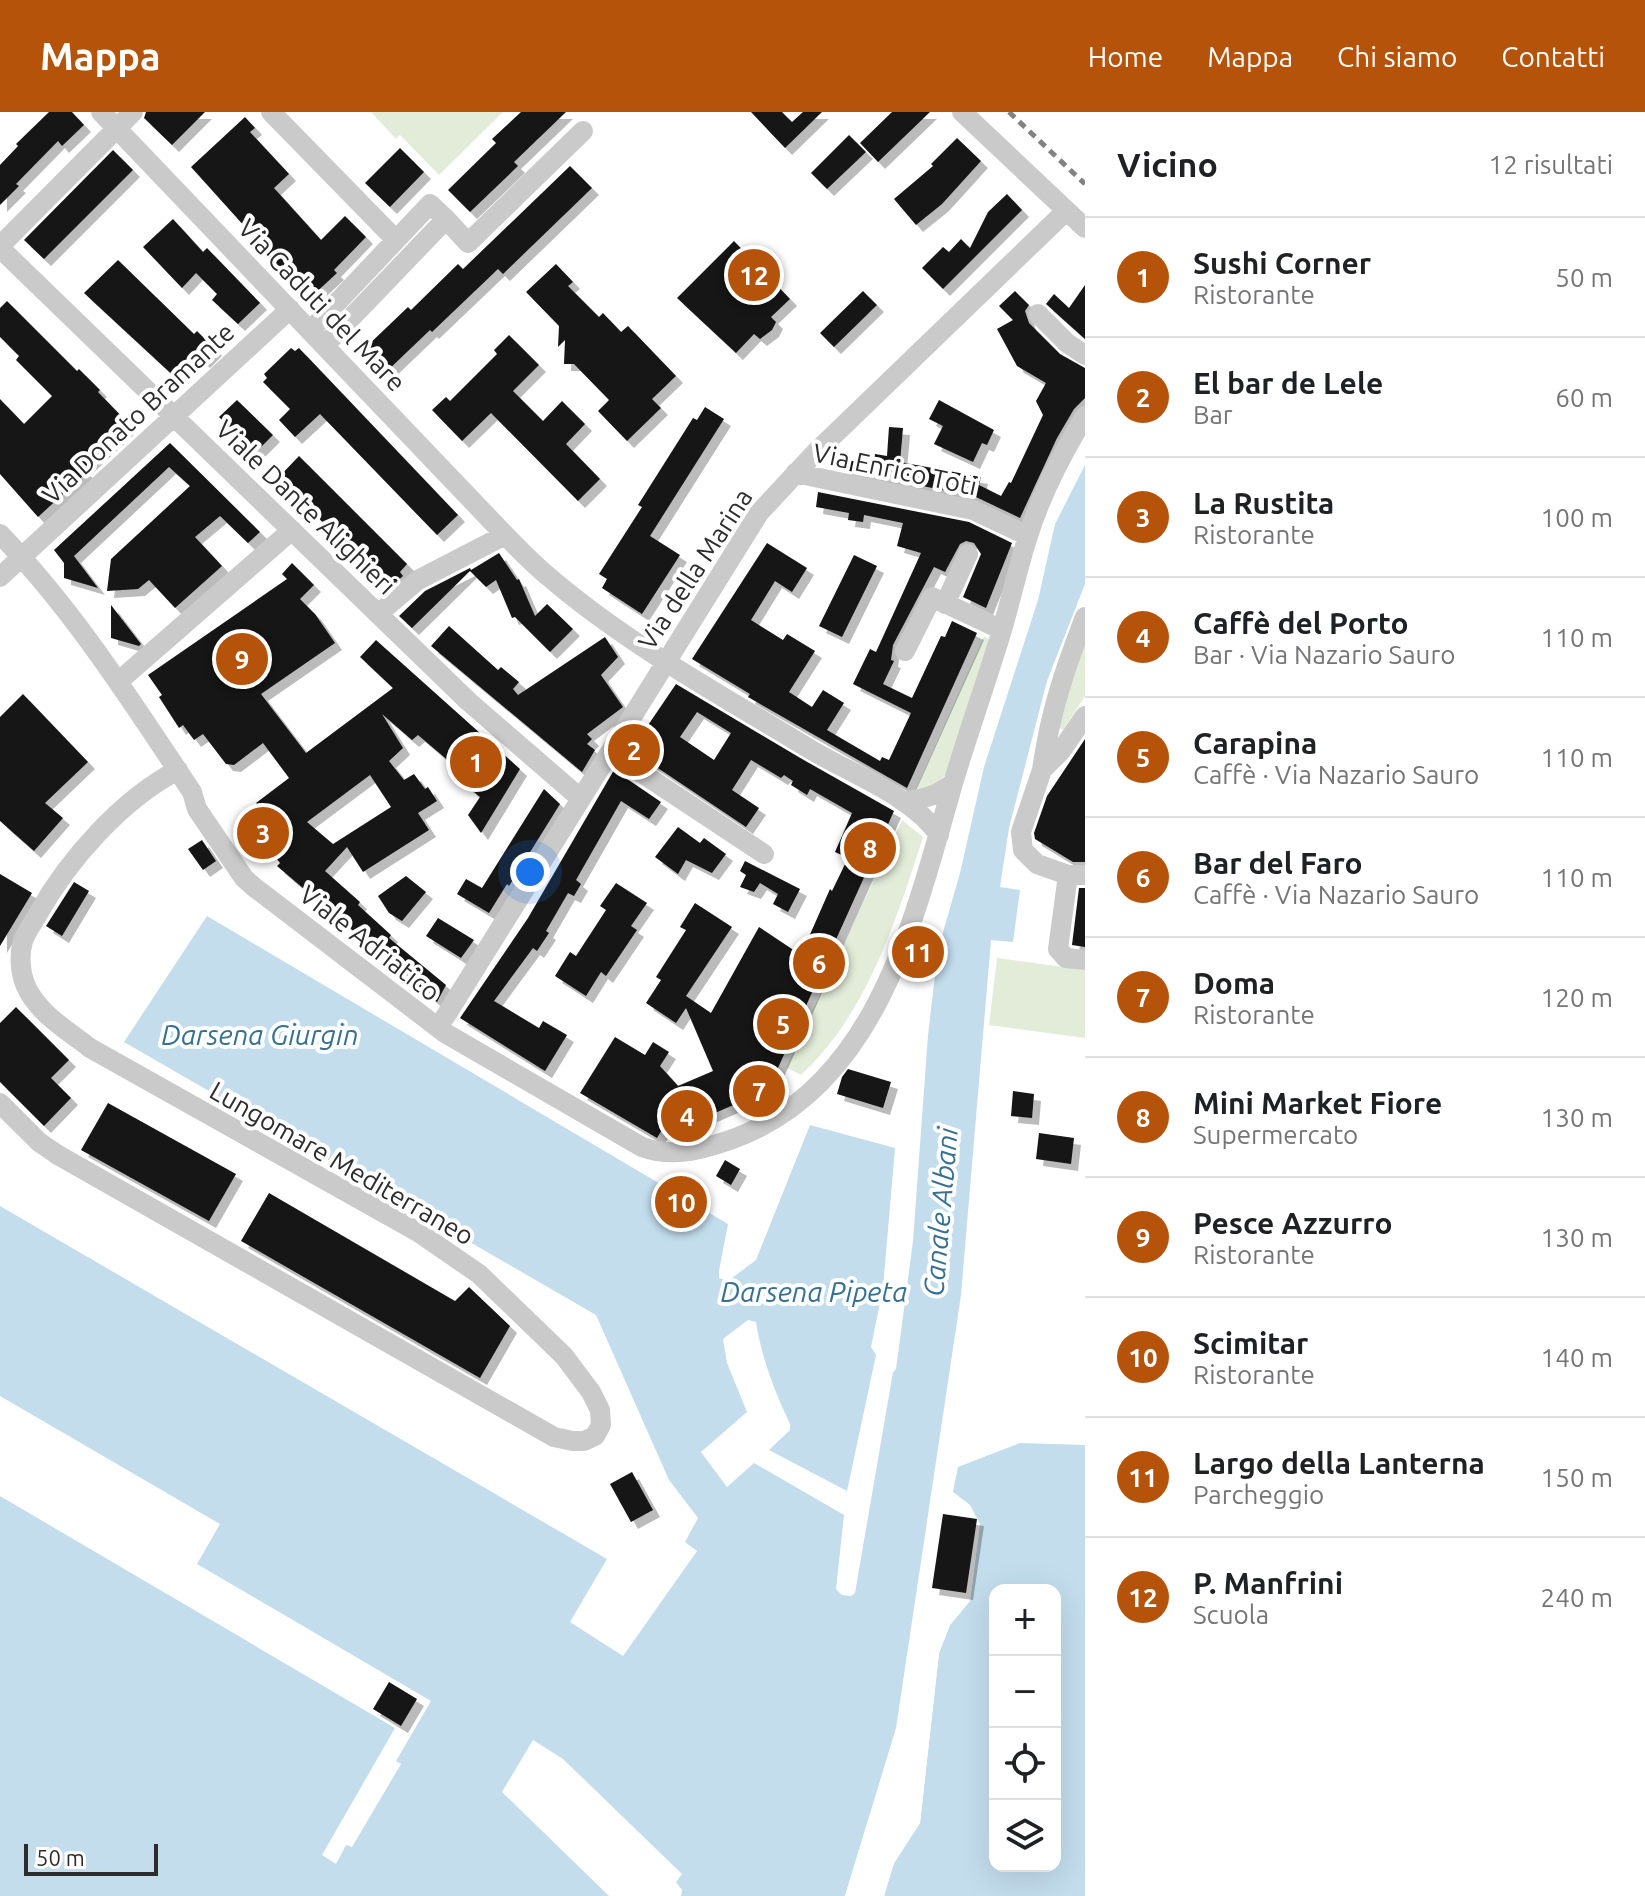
<!DOCTYPE html>
<html lang="it">
<meta charset="utf-8">
<style>
body{margin:0;font-family:Ubuntu,sans-serif;background:#f2f2f2;color:#202124}
.controls{position:absolute;right:24px;bottom:24px;display:grid;overflow:hidden;border-radius:16px;box-shadow:0 8px 32px #0002}
.controls button{width:72px;height:72px;display:grid;place-items:center;padding:0;border:0;border-bottom:2px solid #e0e0e0;background:#fff;color:#202124;font:40px sans-serif}
.scale{position:absolute;left:24px;bottom:20px;width:134px;box-sizing:border-box;padding-left:8px;border:4px solid #2d2d2d;border-top:0;font-size:22px;line-height:28px;white-space:nowrap;color:#2d2d2d;-webkit-text-stroke:6px #fff;paint-order:stroke}
.you{position:absolute;left:530px;top:760px;width:28px;height:28px;margin:-20px;border:6px solid #fff;border-radius:50%;background:#1a73e8;box-shadow:0 0 0 12px #1a73e833}
.badge{display:grid;place-items:center;width:52px;height:52px;border-radius:50%;background:#b45309;color:#fff;font-size:26px;font-weight:700}
.pin{position:absolute;translate:-50% -50%;border:4px solid #fff;box-shadow:0 2px 8px #0006}
.list{margin:0;padding:0;list-style:none}
h2{display:flex;justify-content:space-between;align-items:center;height:104px;margin:0;padding:0 32px;font-size:34px}
h2 small{font-size:26px;font-weight:400;color:#757577}
.list li{display:grid;grid-template-columns:52px 1fr auto;gap:24px;align-items:center;box-sizing:border-box;height:120px;padding:0 32px;border-top:2px solid #e0e0e0}
.list b{display:block;font-size:30px;white-space:nowrap}
.list p{margin:0;font-size:26px;white-space:nowrap;color:#757577}
.list em{font-size:26px;font-style:normal;color:#757577}
.icon{flex:none;width:44px;height:44px;fill:none;stroke:currentColor;stroke-width:2;stroke-linecap:round;stroke-linejoin:round}
.map{position:relative;flex:none;width:1085px;height:1784px;overflow:hidden}
header{display:flex;align-items:center;gap:48px;box-sizing:border-box;height:112px;padding:0 40px;background:#b45309;color:#fff}
header strong{font-size:38px}
nav{display:flex;gap:44px;margin-inline-start:auto;font-size:28px}
main{display:flex}
aside{flex:1;background:#fff}
.map>svg:first-child{display:block}
.green{fill:#e3ecd9}
.water{fill:#c3dded;fill-rule:evenodd}
.pier{fill:#fff}
.building{fill:#141414;fill-rule:evenodd;filter:url(#shadow)}
.lines{fill:none;stroke-linecap:round;stroke-linejoin:round}
.minor{stroke:#cacaca;stroke-width:20}
.rail{stroke:#828282;stroke-width:5;stroke-dasharray:8 6;stroke-linecap:butt}
.labels{text-anchor:middle;dominant-baseline:central;stroke-width:8;stroke-linejoin:round;paint-order:stroke}
.street-label{font-size:26px;fill:#2d2d2d;stroke:#fff}
.water-label{font-size:28px;font-style:italic;fill:#367093;stroke:#fff}
</style>
<header>
<strong>Mappa</strong>
<nav><a>Home</a><a>Mappa</a><a>Chi siamo</a><a>Contatti</a></nav>
</header>
<main>
<div class="map">
<svg width="1085" height="1784" viewBox="0 0 1085 1784">
<defs>
<filter id="shadow"><feDropShadow dx="7" dy="7" stdDeviation="0" flood-color="#0004"/></filter>
</defs>
<rect width="100%" height="100%" fill="#fff"/>
<!-- green -->
<path class="green" d="M371,0h132l-64,63 -39,-40 -4,4z
M984,524l6,4 -42,132 -13,14 -19,3z
M1085,531v53l-22,34 -7,-4z
M902,708l21,17c-27,84 -56,177 -122,238l-15,-8z
M997,846l88,12v68l-96,-13z"/>
<!-- water -->
<path class="water" d="M1085,353v119l-38,97 -38,147 -9,59 20,3 -7,52 -22,-2 -30,355 -65,433 -51,168h-164l1,-6 -6,-8 6,-8 -119,-115 -30,-19 -31,52 107,104h-609v-400l395,232 -73,127 14,9 10,-19 6,2 49,-83 -5,-3 35,-60 -234,-137 23,-40 -220,-128v-190l607,353 -37,63 53,34 74,-105 -12,-9 13,-24 -29,-38 -73,-165 -472,-273 83,-126 521,308 -9,47v7l9,3 28,-21 54,-135 85,23 -12,140 -12,59 5,8 -29,136 -78,-41 21,-20v-6c-16,-34 -28,-65 -34,-102l-8,-2 -25,19 4,24 20,49 -46,40 26,35 27,-24 90,52 -8,74 6,6 9,1 4,-3 38,-221 3,-3 17,-128 15,-206 10,-85 22,-77 24,-106 54,-167 17,-76z
M1020,1331l65,2v451h-201l10,-33 26,-40 19,-170 11,-28 20,-24 10,-77 -10,-19 -17,-13 5,-25zM995,1478h60v276h-60z"/>
<!-- pier -->
<path class="pier" d="M980,1412l-10,77 -20,24 -11,28 -19,170 -26,40 -10,33h-4l10,-35 26,-40 19,-169 12,-29 21,-27z
M870,1702l2,7 -23,75h-4z"/>
<!-- building -->
<path class="building" d="M49,0h23l12,13 -22,21 -4,-5 -42,43 3,2 -19,19v-40l18,-19 -2,-2z
M146,0h59l-33,33 -28,-27z
M521,0h45l-52,50 4,4 -48,46 -22,-22 48,-47 -4,-4z
M751,0h31l10,10 11,-10h19l-37,36z
M892,0h38l-52,50 -18,-19z
M245,5l10,11 -5,4 39,42 -15,14 47,52 24,-24 21,21 -32,33 3,3 -27,25 -58,-58 3,-2 -64,-71z
M849,23l17,17 -39,37 -16,-16z
M957,26l24,23 -39,43 -26,21 -22,-26 39,-33 -2,-2z
M400,36l24,24 -34,35 -25,-24z
M113,38l20,20 -89,89 -20,-19z
M570,54l22,22 -89,86 -5,-5 -66,63 -2,-2 -45,43 -22,-23 45,-43 3,3 47,-46 5,5z
M1007,82l15,16 -79,79 -21,-21 21,-21 6,5 12,-13 9,9 18,-36z
M173,107l30,33 4,-4 53,55 -22,21 -26,-24 5,-6 -21,-21 -14,15 -39,-41z
M734,129l56,58 -19,18 5,5 -4,8 -12,9 -6,-5 -18,19 -59,-55z
M118,148l76,74 3,-3 18,18 -12,12 -3,-3 -22,22 -94,-87z
M556,152l17,18 -5,4 31,31 4,-4 18,19 7,-6 48,50 -24,23 9,9 -34,33 -29,-30 11,-11 -35,-36h-10l1,-24 -7,7 1,-21 -33,-34z
M1085,173v54l-39,-35 8,-10 15,14z
M863,179l14,14 -43,42 -14,-14z
M1015,179l14,14 -4,6 4,12 31,31 25,14v30l-11,11 -17,29 -37,80 -44,-21 -131,-27 1,-10 28,4 1,-10 12,2 2,-29 14,1 -3,34 81,15 -2,8 22,11 8,-14 2,1 32,-68 -7,-14 10,-18 -29,-17 -20,-37 16,-9 -14,-14z
M7,189l70,70 2,-2 21,21 -2,2 32,33 -47,44 4,3 -49,45 -38,-43v-75l24,25 28,-28 -36,-36 3,-4 -19,-19v-29z
M509,223l30,30 -26,26 30,30 19,-20 23,23 -19,20 34,35 -22,22 -87,-88 -29,28 -30,-31 14,-13 4,4 47,-47 -3,-4z
M291,236l4,3 4,-3 159,167 -21,20 -117,-121 -25,23 -16,-17 11,-11 -27,-27 4,-4 -3,-4z
M237,288l36,35 -18,18 -5,-6 -4,4 -24,-25 3,-3 -6,-6z
M939,288l55,30 -7,15 -5,-2 -9,19 -39,-18 9,-18 -14,-7z
M705,295l19,12 -74,117 30,19 -38,59 -40,-26 5,-9 -8,-5 43,-67 -4,-2 55,-87 4,2z
M170,331l90,89 -12,11 -28,-27 -25,21 27,29 -47,42 -26,-28 -11,9 -31,2 4,-32 79,-73 -21,-19 -95,89 24,32 -34,-10v-15l-10,-13z
M299,344l108,108 -7,8 3,4 -14,12 -111,-110z
M818,380l151,30 43,21 -26,65 -23,-11 18,-43 -7,-11 -8,-2 -6,3 -15,28 -11,-5 -41,78 -2,15 3,1 -11,23 29,14 29,-62 4,1 7,-16 25,12 -70,155 -159,-91 2,-3 -58,-35 75,-116 40,25 -15,24 -17,-11 -24,39 32,20 4,-6 28,17 -26,41 23,15 11,-17 21,13 -17,27 53,31 2,-4 7,3 22,-47 -58,-29 17,-35 6,3 45,-99 -24,-7 6,-23 -39,-8 -1,7 -15,-2 1,-7 -33,-6z
M499,441l18,27 2,-1 16,37 12,-12 26,25 -23,23 -35,-35 -3,1 -16,-38 -10,7 -16,-16 -58,57 -13,-12 26,-25 45,-23 1,2z
M854,443l23,11 -35,71 -23,-11z
M292,451l22,22 -14,14 15,15 20,29 -74,51 45,59 87,-65 -33,-31 16,-17 144,129 -39,64 -13,-18 12,-18 -27,-23 4,-6 -39,-33 -6,5 -30,-26 21,34 -14,13 15,19 10,-6 11,15 3,-2 9,14 -19,12 11,17 -66,42 -16,-25 -22,24 35,31 -2,3 33,30 -2,3 57,47 -9,17 -160,-136 3,-3 -30,-40 13,-10 -7,-10 33,-25 -26,-35 -29,22 -8,-1 -23,-30 -9,6 -11,-15 -4,3 -20,-31 3,-2 -14,-20 139,-96 -5,-5zM370,663l21,32 -58,37 -26,-22z
M111,493l30,39 -2,2 -28,-8z
M449,514l49,44 3,-3 18,15 -6,7 5,6 87,-58 13,20 -17,18 22,32 -36,27 5,5 -5,5 8,6 -13,22 -151,-126z
M676,572l126,75 92,52 -126,279 -60,26 -10,11 -12,5h-8l-7,-17 -14,23 -77,-45 35,-56 30,18 8,-13 16,10 -9,14 18,20 35,-15 -27,-63 -10,15 -30,-20 15,-23 -5,-3 30,-47 -6,-3 15,-24 37,24 -46,69 25,17 48,-86 42,28 29,-66 2,2 16,-33 -13,-6 17,-39 -42,-24 -3,6 -16,-10 2,-4 -9,-6 -3,3 -30,-18 -19,30 27,18 -13,19 -118,-79 9,-13 3,2zM697,600l34,21 -17,27 -34,-23z
M23,582l65,68 -43,41 18,15 -29,33 -34,-30v-104z
M1085,627v123h-12l-38,-23 -1,-6 13,-37z
M614,658l47,32 -12,17 -28,-18 -45,79 5,4 -7,12 -6,-3 -22,38 3,2 -12,18 -4,-3 -39,53 45,27 4,-7 24,14 -22,36 -85,-53 68,-100z
M544,677l16,15 -51,82 -2,-2 -18,29 -32,-19 9,-15 16,9z
M678,715l22,16 4,-5 22,16 -14,19 -26,-13 -8,14 -23,-17z
M202,728l14,21 -13,9 -15,-21z
M745,749l55,28 -12,23 -15,-8 5,-10 -18,-11 -6,9 -14,-5 6,-12 -6,-4z
M0,762l32,19 -32,53z
M406,764l20,16 -24,29 -13,-8 -11,-17z
M74,770l15,9 -27,45 -16,-10z
M616,771l31,20 -16,23 6,4 -31,46 -5,-4 -15,24 -31,-20 15,-24 6,4 30,-46 -6,-4z
M1079,776h6v59l-13,-2z
M438,806l36,22 -13,18 -35,-22z
M16,895l53,53 -18,18 20,20 -27,28 -44,-44v-59z
M848,957l43,13 -8,26 -46,-14 5,-17z
M1013,979l21,3 -2,24 -21,-2z
M108,991l128,71 -27,47 -128,-71z
M1039,1021l35,5 -3,26 -35,-5z
M725,1048l15,9 -9,16 -15,-9z
M269,1081l186,108 14,-14 41,39 -30,52 -239,-137z
M632,1360l21,38 -22,12 -21,-38z
M943,1402l34,5 -11,74 -34,-5z
M389,1570l28,17 -16,27 -28,-17z"/>
<g class="lines">
<!-- minor -->
<path class="minor" d="M101,0l404,423c14,14 28,29 44,42 78,67 172,118 259,171 41,25 105,48 131,87
M271,0l125,128
M962,0l123,116
M446,107l22,24 115,-112
M0,134l133,-134
M0,136l468,453 112,97
M1038,202l29,29 18,12
M311,218l119,-126 16,15 -121,126
M795,361l178,37 55,26
M0,422c75,78 132,168 192,258l5,17 47,69 10,9 191,146 197,114c31,11 58,3 88,-7 149,-52 185,-226 224,-360 15,-50 33,-100 48,-150 9,-31 16,-63 26,-94 13,-42 34,-82 57,-120
M0,465l290,-268
M945,492l23,-50
M378,502l40,-34 87,-45
M905,539l27,-54 70,33
M119,569l173,-151
M1085,604l-24,35 -19,19 -21,62 2,18 14,14 31,11h17
M610,640l154,102
M1042,658c8,-57 22,-99 43,-153
M904,689c20,-2 33,-5 49,-18
M1068,763l-10,74 8,9 19,2
M445,905l314,-504 55,-59 252,-243
M0,991l39,39 19,13 496,282 19,4h11l11,-5 6,-11 -1,-15 -9,-18 -27,-36 -85,-82 -61,-42 -328,-184c-23,-18 -54,-36 -65,-64 -5,-13 -6,-30 -2,-43 3,-9 10,-18 15,-27 30,-54 84,-115 140,-144"/>
<!-- rail -->
<path class="rail" d="M1009,0l76,72"/>
</g>
<g class="labels">
<!-- street labels -->
<g class="street-label">
<text transform="translate(322 193) rotate(46)">Via Caduti del Mare</text>
<text transform="translate(138 301) rotate(-43)">Via Donato Bramante</text>
<text transform="translate(895 357) rotate(12)">Via Enrico Toti</text>
<text transform="translate(306 395) rotate(44)">Viale Dante Alighieri</text>
<text transform="translate(695 457) rotate(-57)">Via della Marina</text>
<text transform="translate(370 831) rotate(38)">Viale Adriatico</text>
<text transform="translate(342 1051) rotate(30)">Lungomare Mediterraneo</text>
</g>
<!-- water labels -->
<g class="water-label">
<text x="260" y="922">Darsena Giurgin</text>
<text transform="translate(940 1100) rotate(-85)">Canale Albani</text>
<text x="814" y="1179">Darsena Pipeta</text>
</g>
</g>
</svg>
<div class="controls">
<button>+</button>
<button>−</button>
<button><svg class="icon" aria-label="locate" viewBox="0 0 24 24"><circle cx="12" cy="12" r="6"/><path d="M12 2v4M12 18v4M2 12h4M18 12h4"/></svg></button>
<button><svg class="icon" aria-label="layers" viewBox="0 0 24 24"><path d="M12 4l9 5-9 5-9-5zM3 14l9 5 9-5"/></svg></button>
</div>
<div class="scale">50 m</div>
<div class="you"></div>
<div class="pin badge" style="left:476px;top:650px">1</div>
<div class="pin badge" style="left:634px;top:638px">2</div>
<div class="pin badge" style="left:263px;top:721px">3</div>
<div class="pin badge" style="left:687px;top:1004px">4</div>
<div class="pin badge" style="left:783px;top:912px">5</div>
<div class="pin badge" style="left:819px;top:851px">6</div>
<div class="pin badge" style="left:759px;top:979px">7</div>
<div class="pin badge" style="left:870px;top:736px">8</div>
<div class="pin badge" style="left:242px;top:547px">9</div>
<div class="pin badge" style="left:681px;top:1090px">10</div>
<div class="pin badge" style="left:918px;top:840px">11</div>
<div class="pin badge" style="left:754px;top:163px">12</div>
</div>
<aside>
<h2>Vicino<small>12 risultati</small></h2>
<ul class="list">
<li><span class="badge">1</span><div><b>Sushi Corner</b><p>Ristorante</p></div><em>50 m</em></li>
<li><span class="badge">2</span><div><b>El bar de Lele</b><p>Bar</p></div><em>60 m</em></li>
<li><span class="badge">3</span><div><b>La Rustita</b><p>Ristorante</p></div><em>100 m</em></li>
<li><span class="badge">4</span><div><b>Caffè del Porto</b><p>Bar · Via Nazario Sauro</p></div><em>110 m</em></li>
<li><span class="badge">5</span><div><b>Carapina</b><p>Caffè · Via Nazario Sauro</p></div><em>110 m</em></li>
<li><span class="badge">6</span><div><b>Bar del Faro</b><p>Caffè · Via Nazario Sauro</p></div><em>110 m</em></li>
<li><span class="badge">7</span><div><b>Doma</b><p>Ristorante</p></div><em>120 m</em></li>
<li><span class="badge">8</span><div><b>Mini Market Fiore</b><p>Supermercato</p></div><em>130 m</em></li>
<li><span class="badge">9</span><div><b>Pesce Azzurro</b><p>Ristorante</p></div><em>130 m</em></li>
<li><span class="badge">10</span><div><b>Scimitar</b><p>Ristorante</p></div><em>140 m</em></li>
<li><span class="badge">11</span><div><b>Largo della Lanterna</b><p>Parcheggio</p></div><em>150 m</em></li>
<li><span class="badge">12</span><div><b>P. Manfrini</b><p>Scuola</p></div><em>240 m</em></li>
</ul>
</aside>
</main>
